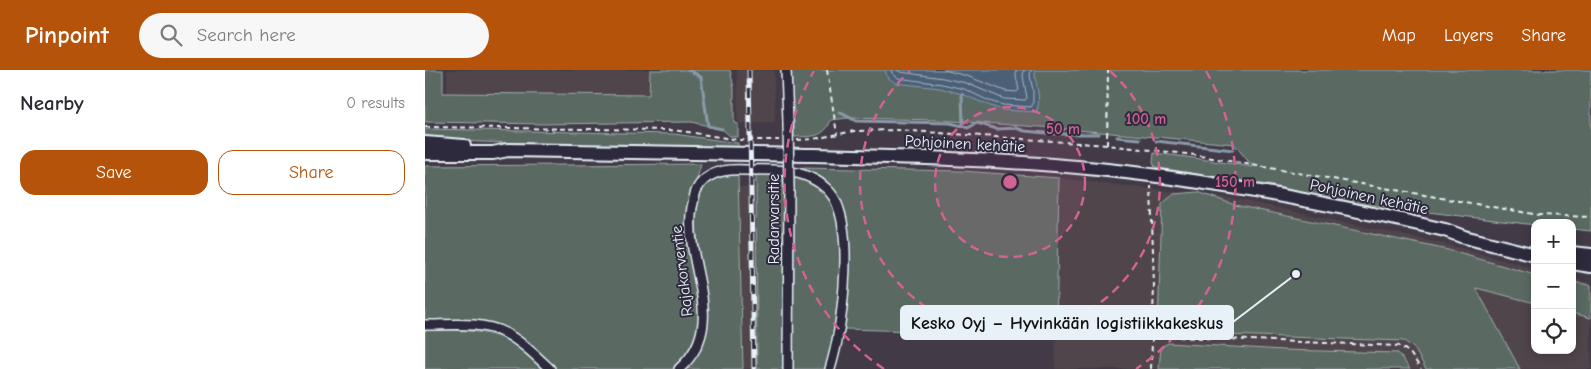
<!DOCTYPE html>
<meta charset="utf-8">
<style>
body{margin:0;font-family:"Comic Neue",sans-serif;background:#f7f7f7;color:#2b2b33}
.controls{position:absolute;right:15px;bottom:15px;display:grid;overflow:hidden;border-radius:10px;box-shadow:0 2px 12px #0003}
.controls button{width:45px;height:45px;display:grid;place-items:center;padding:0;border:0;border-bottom:1px solid #e1e1e2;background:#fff;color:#2b2b33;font:25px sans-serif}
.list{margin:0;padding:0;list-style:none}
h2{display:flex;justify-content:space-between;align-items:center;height:65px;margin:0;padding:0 20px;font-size:21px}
h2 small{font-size:16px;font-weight:400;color:#7c7c81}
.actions{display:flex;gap:10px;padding:15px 20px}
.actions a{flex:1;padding:11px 0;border:1px solid #b45309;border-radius:15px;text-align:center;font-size:18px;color:#b45309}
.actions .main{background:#b45309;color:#fff}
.icon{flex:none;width:28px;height:28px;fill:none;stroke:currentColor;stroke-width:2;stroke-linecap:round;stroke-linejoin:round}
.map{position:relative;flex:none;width:1166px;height:299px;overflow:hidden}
header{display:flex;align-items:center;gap:30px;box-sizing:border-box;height:70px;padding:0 25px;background:#b45309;color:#fff}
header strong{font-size:24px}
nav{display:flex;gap:28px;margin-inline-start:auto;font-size:18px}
.search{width:350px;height:45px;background:#f7f7f7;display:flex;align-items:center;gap:12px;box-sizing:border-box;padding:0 18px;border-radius:28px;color:#7c7c81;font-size:19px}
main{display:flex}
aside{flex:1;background:#fff}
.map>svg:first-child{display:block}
.built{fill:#4f454c}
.green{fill:#5a6b62;stroke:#a1aead}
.water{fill:#4b6176;stroke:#8a9baa}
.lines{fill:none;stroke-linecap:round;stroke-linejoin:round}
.shore{stroke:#a9b7c4;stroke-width:1}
.stream{stroke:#8a9baa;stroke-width:3}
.street-casing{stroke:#e8f1f8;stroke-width:12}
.secondary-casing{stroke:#e8f1f8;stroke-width:16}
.path{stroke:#e8f1f8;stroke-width:2;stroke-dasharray:5 4;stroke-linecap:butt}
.street{stroke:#2f2a3d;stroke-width:9}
.secondary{stroke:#2f2a3d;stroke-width:12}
.rail-casing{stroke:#e8f1f8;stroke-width:5}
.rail{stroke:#2f2a3d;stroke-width:3;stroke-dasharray:9;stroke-linecap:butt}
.street-bridge-casing{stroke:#e8f1f8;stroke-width:12;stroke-linecap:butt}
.street-bridge{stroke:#2f2a3d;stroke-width:9}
.ring{fill:none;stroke:#cf6492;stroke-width:2.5;stroke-dasharray:9 6}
.labels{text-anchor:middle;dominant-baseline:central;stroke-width:4;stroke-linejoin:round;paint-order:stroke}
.street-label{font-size:16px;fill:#e8f1f8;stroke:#2f2a3d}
.centre{fill:#cf6492;stroke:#2f2a3d;stroke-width:2.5}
.ring-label{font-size:15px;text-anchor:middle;font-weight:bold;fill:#cf6492;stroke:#2f2a3d;stroke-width:4;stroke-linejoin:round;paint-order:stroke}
.leader{fill:none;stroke:#e8f1f8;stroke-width:2}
.callout-dot{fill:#e8f1f8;stroke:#2f2a3d;stroke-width:2}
.callout{fill:#e8f1f8;stroke:#e8f1f8;stroke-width:2}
.callout-label{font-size:18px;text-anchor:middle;font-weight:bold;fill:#111}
</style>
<header>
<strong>Pinpoint</strong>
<div class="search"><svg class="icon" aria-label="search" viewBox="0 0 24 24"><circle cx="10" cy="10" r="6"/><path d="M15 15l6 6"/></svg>Search here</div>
<nav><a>Map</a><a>Layers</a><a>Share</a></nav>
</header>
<main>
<aside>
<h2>Nearby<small>0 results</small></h2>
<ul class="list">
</ul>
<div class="actions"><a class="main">Save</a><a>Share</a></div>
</aside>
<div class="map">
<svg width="1166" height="299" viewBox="0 0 1166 299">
<rect width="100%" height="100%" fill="#423a46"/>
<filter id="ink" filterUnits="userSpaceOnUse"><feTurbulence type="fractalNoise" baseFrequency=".02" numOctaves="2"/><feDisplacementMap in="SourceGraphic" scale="10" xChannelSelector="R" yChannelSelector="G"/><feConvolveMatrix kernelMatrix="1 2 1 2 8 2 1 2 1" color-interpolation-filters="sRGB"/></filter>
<g filter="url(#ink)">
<!-- built -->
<path class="built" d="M22,0h202l1,25 -203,-2z
M312,0h37l1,53 -37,1z
M634,108l177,21 213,46 86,24v81h37v-72l19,5v86h-536z
M313,117h37l3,182h-35z"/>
<!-- green -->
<path class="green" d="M0,0h18v23l206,2 1,-25h80l4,18v35l4,1v13l-8,-1 -8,-7 -31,-7 -146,2 -120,-2z
M364,0h802v161l-19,-2v-6h-37v2l-181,-22 -86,-18 -103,-16 -10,-2 -2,-4 1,-10 33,4 66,10 -19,-23 -179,-16 -118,-8 -89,-2 -17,2c-7,19 -20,16 -37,17v-16h-4z
M0,59l249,5 64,9v5l-259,-6 -54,-4z
M276,94l-11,40 11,117 -6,25 -20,23h-120l-17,-15 -43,-28 -70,-5v-155z
M375,98l162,3 97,7 -3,157 -212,-6c2,-32 10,-113 -9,-138 -8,-11 -22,-20 -35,-23z
M331,103l28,1 1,195h-28z
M304,104h9l5,195h-59c14,-12 21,-28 23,-47 -1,-13 -2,-26 -4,-39 -3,-27 -12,-65 -2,-92 4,-11 18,-15 28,-17z
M369,105c14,3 29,13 37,25 6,8 6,19 8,29 6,47 -3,93 -11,140h-37v-98z
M773,122l37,13 213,45 87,25v28l-59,-15 44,81h-94l-12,-21 -10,-7 -238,-8 -8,-7 4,-122 12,-10z
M1147,212l19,3v33l-19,-5z
M0,260c27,1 56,-2 81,10 14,7 25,19 37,29h-118z
M743,273l115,7 115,3 12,16h-251l2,-22z"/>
<!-- water -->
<path class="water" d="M460,0h150c-1,13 8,29 1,42l-34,-2 -14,-5 -26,-11 -22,-6 -45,-5 -8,-7z"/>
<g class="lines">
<!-- shore -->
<path class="shore" d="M466,0l1,3 6,5 44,6 22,5 25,12 14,4 28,2 2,-3v-13l-3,-16 1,-5
M472,0l3,2 43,6 23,5 38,16 21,1 2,-2 -4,-22 1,-6
M519,0l23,6 38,15 11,1 3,-2 -3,-14v-6"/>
<!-- stream -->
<path class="stream" d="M264,0l12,7 7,49 14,3
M414,42l17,9 94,2 13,3 -1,-32
M538,56l5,2 9,-5 20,6 19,-1 9,3 32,3h42
M692,67l23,2
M731,71l77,9"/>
<!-- street casing -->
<g class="street-casing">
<path id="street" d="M361,0l2,51
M0,255c26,0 56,-4 80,8 17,9 31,23 45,36
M254,299c52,-46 3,-106 13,-162 2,-6 2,-13 5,-18 9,-17 30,-20 47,-19 21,0 47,-2 67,8 11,5 22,15 26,26 16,38 5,126 -7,165
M363,299l1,-181"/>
</g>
<!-- secondary casing -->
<g class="secondary-casing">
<path id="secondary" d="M0,73l39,3
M0,83h68l15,-3c102,2 203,3 304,5 88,2 177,4 265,12 124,11 247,35 368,63l19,7 71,18
M1147,183l19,2
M1147,193l19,3"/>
</g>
<!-- path -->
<path class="path" d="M402,0l10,64
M0,57l244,3 19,2 50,8h41
M372,70l16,-1 41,-8 44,-1 209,15 88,10 344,60 52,2
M682,75l1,-75
M727,266l248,10 10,7 11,16
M726,299l3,-83 -3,-100"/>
<!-- street -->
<use href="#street" class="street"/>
<!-- secondary -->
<use href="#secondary" class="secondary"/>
<!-- rail casing -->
<g class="rail-casing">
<path id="rail" d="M324,0l5,299"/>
</g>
<!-- rail -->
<use href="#rail" class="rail"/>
<!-- street-bridge casing -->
<g class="street-bridge-casing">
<path id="street-bridge" d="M363,51l1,67"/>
</g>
<!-- street-bridge -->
<use href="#street-bridge" class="street-bridge"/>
</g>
</g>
<!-- distance rings -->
<circle cx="585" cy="112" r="75" fill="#cf6492" fill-opacity=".12"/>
<g class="ring">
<circle cx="585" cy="112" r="75"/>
<path d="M685 1A150 150 0 1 1 485 1"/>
<path d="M459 299A225 225 0 0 1 389 1M781 1A225 225 0 0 1 711 299"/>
</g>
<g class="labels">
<!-- street labels -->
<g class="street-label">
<text transform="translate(540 74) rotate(3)">Pohjoinen kehätie</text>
<text transform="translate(944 127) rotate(12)">Pohjoinen kehätie</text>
<text transform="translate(349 149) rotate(-90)">Radanvarsitie</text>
<text transform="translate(257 201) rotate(-97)">Rajakorventie</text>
</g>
</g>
<circle cx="585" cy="112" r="8" class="centre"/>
<g class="ring-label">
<text x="721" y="54">100 m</text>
<text x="638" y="64">50 m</text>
<text x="810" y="117">150 m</text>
</g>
<!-- callouts -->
<path class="leader" d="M871 204L808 252"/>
<circle class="callout-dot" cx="871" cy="204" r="5"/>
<rect class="callout" x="476" y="236" width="332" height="33" rx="5"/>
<g class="callout-label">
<text x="642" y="259">Kesko Oyj – Hyvinkään logistiikkakeskus</text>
</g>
</svg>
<div class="controls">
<button>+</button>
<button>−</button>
<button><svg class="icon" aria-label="locate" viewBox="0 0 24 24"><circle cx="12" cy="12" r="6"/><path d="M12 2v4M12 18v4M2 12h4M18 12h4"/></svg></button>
</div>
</div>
</main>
